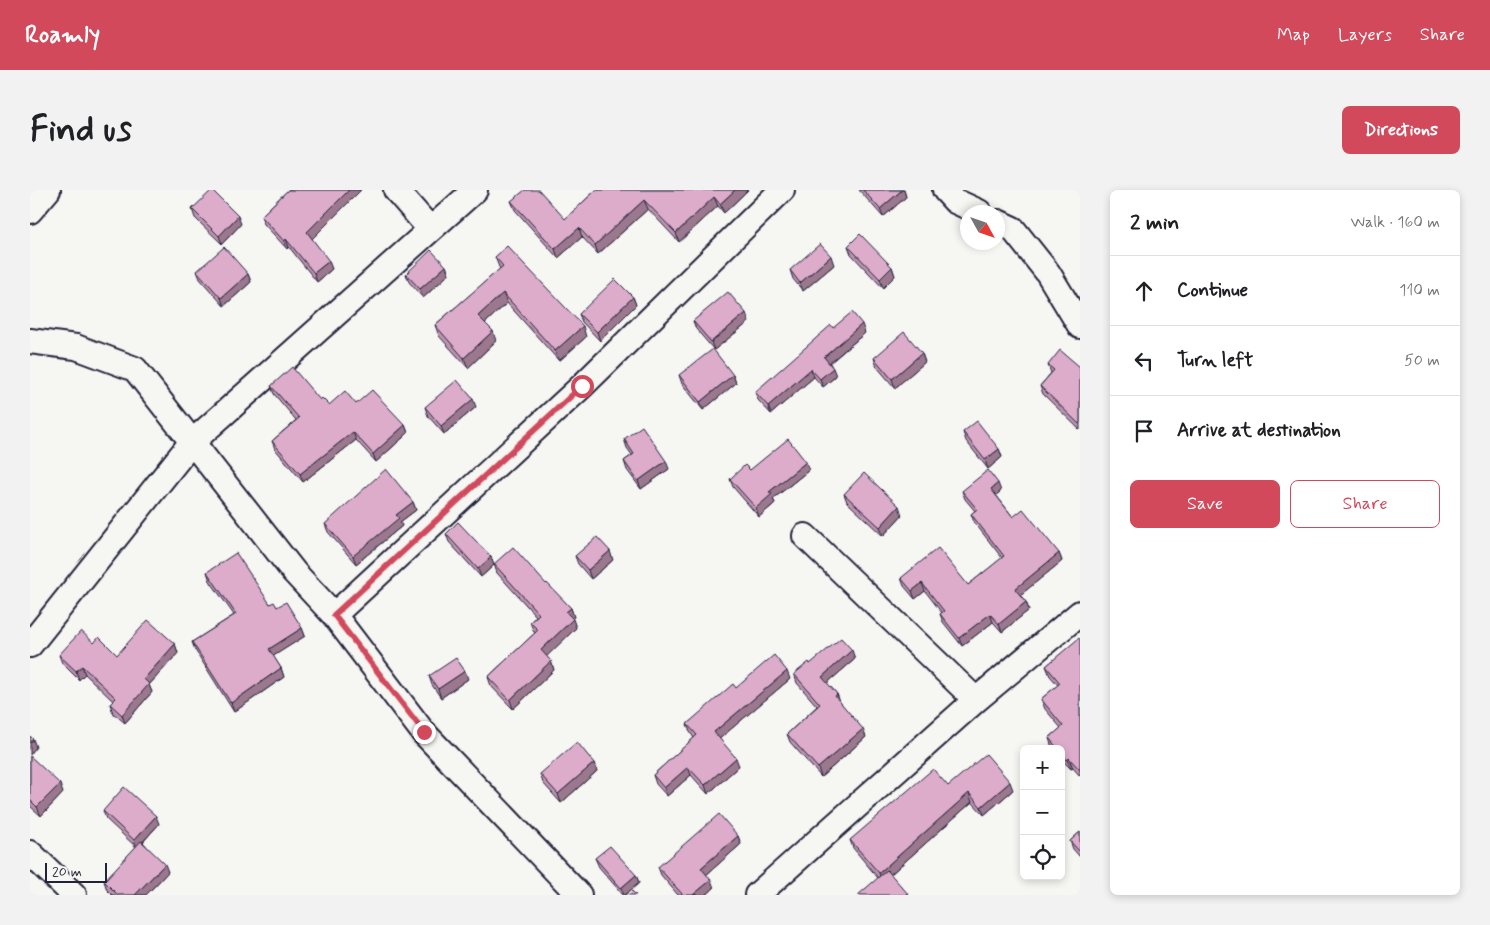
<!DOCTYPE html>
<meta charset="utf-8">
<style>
body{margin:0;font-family:Mynerve,sans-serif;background:#f2f2f2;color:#202124}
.controls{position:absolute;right:15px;bottom:15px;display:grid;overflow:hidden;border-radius:8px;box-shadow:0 2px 8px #0003}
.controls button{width:45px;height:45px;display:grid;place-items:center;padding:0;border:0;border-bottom:1px solid #e0e0e0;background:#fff;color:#202124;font:25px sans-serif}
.compass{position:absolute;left:930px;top:15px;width:45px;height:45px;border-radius:50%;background:#fff;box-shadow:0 2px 8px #0003;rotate:130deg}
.scale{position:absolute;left:15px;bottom:12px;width:62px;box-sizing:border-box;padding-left:5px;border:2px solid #22223b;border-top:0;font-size:14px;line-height:18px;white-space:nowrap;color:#22223b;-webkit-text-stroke:4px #f6f6f2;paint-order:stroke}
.stop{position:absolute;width:15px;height:15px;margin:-11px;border:4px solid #d1495b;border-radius:50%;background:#fff}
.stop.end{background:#d1495b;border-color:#fff;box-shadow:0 1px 5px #0008}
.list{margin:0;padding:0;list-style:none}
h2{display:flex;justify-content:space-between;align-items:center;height:65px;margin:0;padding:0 20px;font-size:21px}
h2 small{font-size:16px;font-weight:400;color:#757577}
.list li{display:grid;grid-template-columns:32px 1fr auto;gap:15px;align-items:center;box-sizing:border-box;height:70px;padding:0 20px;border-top:1px solid #e0e0e0}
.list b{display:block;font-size:19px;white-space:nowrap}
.list em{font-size:16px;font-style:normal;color:#757577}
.actions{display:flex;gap:10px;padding:15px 20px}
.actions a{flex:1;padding:11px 0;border:1px solid #d1495b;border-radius:8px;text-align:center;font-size:18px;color:#d1495b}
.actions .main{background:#d1495b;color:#fff}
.icon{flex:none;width:28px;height:28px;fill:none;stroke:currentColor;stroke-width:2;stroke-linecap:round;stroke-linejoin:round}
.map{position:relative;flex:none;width:1050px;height:705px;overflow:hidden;border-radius:8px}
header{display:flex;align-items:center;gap:30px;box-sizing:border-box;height:70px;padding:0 25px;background:#d1495b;color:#fff}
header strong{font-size:24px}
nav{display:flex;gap:28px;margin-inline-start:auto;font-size:18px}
.intro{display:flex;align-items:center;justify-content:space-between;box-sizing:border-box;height:120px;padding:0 30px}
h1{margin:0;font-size:35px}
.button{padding:12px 22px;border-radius:8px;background:#d1495b;color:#fff;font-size:18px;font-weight:700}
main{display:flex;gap:30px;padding:0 30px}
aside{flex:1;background:#fff;border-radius:8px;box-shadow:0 2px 8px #0003}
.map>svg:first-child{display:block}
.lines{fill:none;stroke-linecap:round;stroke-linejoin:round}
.minor-casing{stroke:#22223b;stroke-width:28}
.minor{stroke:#f6f6f2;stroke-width:24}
.wall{fill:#be94af;stroke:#22223b}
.shaded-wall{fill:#9b788e;stroke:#22223b}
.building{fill:#ddaccb;stroke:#22223b}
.route{stroke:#d1495b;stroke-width:6}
</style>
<header>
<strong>Roamly</strong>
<nav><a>Map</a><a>Layers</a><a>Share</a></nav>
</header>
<div class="intro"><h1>Find us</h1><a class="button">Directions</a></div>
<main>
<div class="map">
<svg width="1050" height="705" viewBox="0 0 1050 705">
<rect width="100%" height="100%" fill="#f6f6f2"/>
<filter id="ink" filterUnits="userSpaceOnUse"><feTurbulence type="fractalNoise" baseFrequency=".02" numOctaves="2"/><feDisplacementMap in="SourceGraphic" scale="10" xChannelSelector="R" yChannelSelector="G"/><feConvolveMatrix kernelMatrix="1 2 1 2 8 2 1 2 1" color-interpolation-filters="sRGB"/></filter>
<g filter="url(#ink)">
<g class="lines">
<!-- minor casing -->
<g class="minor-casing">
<path id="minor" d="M366,0l34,39
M915,0l10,11 24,11
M0,21l18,-21
M968,32l15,7 35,44 32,53
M0,151l46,6 59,22 159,203 40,43 89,117 156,163
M775,346l171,164
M304,425l248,-229 200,-196
M0,455l161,-202 284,-253
M0,663l44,42
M727,705l219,-195 104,-87"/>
</g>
<!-- minor -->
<use href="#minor" class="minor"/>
</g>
<!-- wall -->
<path class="wall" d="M258,0h73l-49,49 20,30 -15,13 -28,-35 -2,2 -23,-25 -3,-8z
M566,0h152l-24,23 -6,-7 -39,36 -31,-33 -50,45 -16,-17 -24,21 -43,-48 -4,-9 54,18z
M829,0h45l2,7 -23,20z
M162,19l49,15 -19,20 -27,-26z
M818,56l44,21 3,9 -12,12 -32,-34z
M465,67l91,80 -27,24 -52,-58 -22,20 11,18 -28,27 -29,-32 -4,-11 65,-56 -1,-2z
M804,75l-31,26 -10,-12 -3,-9z
M416,76l3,8 -26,24 -14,-16 -3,-8z
M167,81l51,3 3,8 -27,24 -24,-27z
M603,107l3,8 -36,36 -18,-19 -3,-8z
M663,131l56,1 -35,28 -18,-21z
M803,138l32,5 -35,30 6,13 -13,11 -9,-10 -43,37 -13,-14 -3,-8z
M844,168l51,4 -30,26 -18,-21z
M1018,175l32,2v63l-37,-36 -3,-8 11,-13z
M649,185h54l3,8 -33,27 -21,-26z
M241,196l49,14 9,5 27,-1 49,21 3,8 -32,29 -20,-22 -53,42 -28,-33 -3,-8 24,-21 -22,-26z
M395,217h51l-32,27 -16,-18z
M933,242l36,17 3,8 -14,12 -22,-28z
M594,249l45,30 -28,20 -14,-19 -3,-9 8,-6 -5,-7z
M776,272l3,8 -36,29 2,4 -16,14 -26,-30 -3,-8 20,-9z
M932,301h39l-5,4 17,22 46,36 3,8 -42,34 6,7 3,8 -27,22 -9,-10 -31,24 -19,-24 -3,-8 2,-1 -17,-22 -10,8 -11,-13 -3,-8 67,7 34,-27 -28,-36 -3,-8 4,-3 -10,-12z
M814,304l58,21 -19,21 -36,-34z
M383,312l3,8 -16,12 2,4 -46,38 -28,-32 -3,-8z
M416,344l45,23 3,8 -13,12 -32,-35z
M545,366l38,4 -22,19 -13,-15z
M464,374l52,20 25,24 3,9 -2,1 4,10 -30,28 5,5 3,9 -41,39 -22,-23 -3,-9 47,-44 -2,-3 -3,-8 6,-6 -39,-43z
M177,382l70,35 25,21 3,8 -32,20 8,12 3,9 -50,35 -39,-62 -3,-8 42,-27 -24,-34z
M1050,450v136l-7,-8 -2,1 -10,-10v-10h-8l-1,-1 -3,-10 12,-10 -16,-19 -4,-10 17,-14 -8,-9 -4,-10z
M64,453l23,12 58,-11 3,9 -29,32 3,7 -27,31 -12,-10 -3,-9 3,-3 -28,-27 -6,6 -17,-17 -3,-8z
M825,469l-28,24 10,11 3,8 26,35 -45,40 -31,-35 -3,-8 30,-28 -20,-23 -3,-9 16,-10z
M399,486l39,3 -27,19 -9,-13z
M760,489l-71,60 20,27 -31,28 -17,-19 -24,21 -11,-12 -3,-9 41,-37 -4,-6 -3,-8 49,-36z
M0,566l33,37 -22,23 -11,-10z
M564,573l3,8 -36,32 -18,-20 -3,-9z
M918,596l65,4 -29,25 -12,-13 -81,72 -13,4 -25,-30 -3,-8z
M73,621l56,13 -16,18 25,30 -22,23h-34l-5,-5 -3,-9 32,-34 -30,-28z
M1050,642v25l-7,-8 -3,-8z
M708,646l3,8 -35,31 8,13 -8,7h-28l-17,-20 -3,-8z
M565,668l41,17 3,8 -14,12h-2l-24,-28z"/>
<!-- shaded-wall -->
<path class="shaded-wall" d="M319,0h12l-51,51 -3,-9z
M705,0h13l-24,23 -4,-9z
M872,0h2l2,7 -23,20 -3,-8z
M684,7l4,9 -39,36 -3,-9z
M614,10l4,9 -50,45 -3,-9z
M208,26l3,8 -19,20 -3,-8z
M549,38l3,9 -24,21 -3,-9z
M256,49l3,8 -2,2 -3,-8z
M801,66l3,9 -31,26 -3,-8z
M299,71l3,8 -15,13 -3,-9z
M416,76l3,8 -26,24 -3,-9z
M862,77l3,9 -12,12 -3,-9z
M218,84l3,8 -27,24 -3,-8z
M473,103l4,10 -25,23 -4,-10z
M603,107l3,8 -36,36 -3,-9z
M716,123l3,9 -35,28 -3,-8z
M832,134l3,9 -38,32 -3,-8z
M553,136l3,11 -27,24 -4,-10z
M463,141l3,10 -28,27 -4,-10z
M892,163l3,9 -30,26 -3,-9z
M803,178l3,8 -13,11 -3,-8z
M781,179l3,8 -43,37 -3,-8z
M703,185l3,8 -33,27 -3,-8z
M443,209l3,8 -32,27 -3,-8z
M375,235l3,8 -32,29 -3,-8z
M323,242l3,8 -53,42 -3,-8z
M969,259l3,8 -14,12 -3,-9z
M636,271l3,8 -28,20 -3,-8z
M776,272l3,8 -36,29 2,4 -16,14 -3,-9 13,-16z
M968,293l3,8 -7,6 -3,-8z
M383,312l3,8 -16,12 2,4 -46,38 -3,-8 43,-41z
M869,316l3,9 -19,21 -3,-9z
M580,361l3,9 -22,19 -3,-9z
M1029,363l3,8 -44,36 -3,-8z
M461,367l3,8 -13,12 -3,-8z
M892,393l3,8 -10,8 -3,-8z
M996,412l3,8 -27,22 -3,-8z
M541,418l3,9 -4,4 -4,-9z
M960,424l3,8 -31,24 -3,-8z
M543,429l3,9 -32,31 -3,-9z
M272,438l3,8 -33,21 -3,-8z
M145,454l3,9 -29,32 3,7 -27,31 -3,-8 22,-36z
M822,460l3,9 -30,26 -3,-8z
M521,471l3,9 -41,39 -3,-9z
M52,476l3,8 -6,6 -3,-9z
M251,478l3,9 -50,35 -3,-9z
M435,481l3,8 -27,19 -3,-9z
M757,481l3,8 -73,62 -3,-9z
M807,504l3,9 -5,-7z
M833,539l3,8 -45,40 -3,-9z
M3,549l3,8 -6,8v-12z
M706,568l3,8 -31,28 -3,-9z
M1039,568l4,10 -2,1 -4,-9z
M564,573l3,8 -36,32 -3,-9z
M658,577l3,8 -24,21 -3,-8z
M980,592l3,8 -29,25 -3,-8z
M30,594l3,9 -22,23 -4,-9z
M939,603l3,9 -90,80 -3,-9z
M126,626l3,8 -22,24 -3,-8z
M708,646l3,8 -37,33 -3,-9z
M135,674l3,8 -22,23h-11z
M606,685l3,8 -14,12h-1l-3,-7z
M681,690l3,8 -8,7h-13z"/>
<!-- building -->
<path class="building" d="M182,0l26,26 -19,20 -27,-27z
M258,0h61l-42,42 22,29 -15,12 -28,-34 -2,2 -23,-25z
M495,0h14l26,29 31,-29h139l-15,14 -6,-7 -38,36 -32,-33 -49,45 -16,-17 -24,21 -44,-48z
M833,0h39l-22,19z
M830,44l32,33 -12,12 -32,-33z
M790,54l11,12 -31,27 -10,-13z
M477,56l76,80 -28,25 -52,-58 -25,23 15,15 -29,27 -29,-33 68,-59 -8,-9z
M194,57l24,27 -27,24 -24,-27z
M401,60l15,16 -26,23 -14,-15z
M585,89l18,18 -36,35 -18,-18z
M698,102l18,21 -35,29 -18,-21z
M822,122l10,12 -38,33 9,11 -13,11 -9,-10 -43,37 -13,-14 76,-67 2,3z
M874,142l18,21 -30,26 -18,-21z
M683,159l20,26 -33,27 -21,-27z
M1030,160l20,17v55l-1,2 -39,-38 14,-16 -6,-5z
M262,177l28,33 2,-2 7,7 16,-14 11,13 16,-14 33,35 -32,29 -20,-22 -53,42 -28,-33 27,-23 -28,-32z
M427,190l16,19 -32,27 -16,-19z
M947,231l22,28 -14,11 -22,-28z
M612,236l24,35 -28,20 -14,-20 10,-7 -10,-15z
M758,249l18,23 -37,30 3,2 -16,14 -26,-29 15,-14 5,5z
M356,279l27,33 -17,13 3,3 -46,38 -28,-32z
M958,280l10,13 -7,6 22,28 10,-8 36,44 -44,36 11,13 -27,22 -9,-10 -31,24 -19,-24 4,-3 -22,-28 -10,8 -11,-13 37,-30 30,37 36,-29 -33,-42 6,-5 -15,-18z
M834,283l35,33 -19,21 -36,-33z
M428,332l33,35 -13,12 -32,-35z
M567,347l13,14 -22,19 -13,-14z
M483,357l33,37 1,-1 24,25 -5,4 7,7 -32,31 10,11 -41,39 -22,-23 50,-47 -8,-8 9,-8 -45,-50z
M206,363l34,51 4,-2 3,5 9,-5 16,26 -33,21 12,19 -50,35 -39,-61 44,-28 -29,-42z
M118,430l27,24 -31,35 5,5 -27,31 -12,-11 6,-6 -34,-32 -6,5 -17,-16 22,-24 13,12 5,-6 18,18z
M811,448l11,12 -30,27 15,17 -2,2 28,33 -45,39 -31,-34 33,-30 -26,-30 15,-12 1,2z
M1049,448l1,2v130l-11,-12 -2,2 -6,-7v-4h-3l-9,-11 14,-12 -22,-27 19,-16 -14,-17z
M744,465l13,16 -73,61 22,26 -31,27 -17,-18 -24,21 -11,-13 44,-40 -10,-11 46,-40 3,4z
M426,468l9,13 -27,18 -9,-13z
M0,546l3,3 -3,4z
M547,552l17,21 -36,31 -18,-20z
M956,564l24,28 -29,25 -12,-14 -90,80 -29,-33 83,-71 15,17z
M0,566l30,28 -23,23 -7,-7z
M94,597l32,29 -22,24 -31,-29z
M689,624l19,22 -37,32 10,12 -18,15h-10l-25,-28z
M1050,642v20l-10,-11z
M111,651l24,23 -30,31h-17l-14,-14z
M580,656l26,29 -15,13 -26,-30z
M857,680l22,25h-51z
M602,701l4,4h-8z"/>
</g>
<g class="lines" filter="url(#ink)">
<!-- route -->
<path class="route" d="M394,542l-90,-117 248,-229"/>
</g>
</svg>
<div class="controls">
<button>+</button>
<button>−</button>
<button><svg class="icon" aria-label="locate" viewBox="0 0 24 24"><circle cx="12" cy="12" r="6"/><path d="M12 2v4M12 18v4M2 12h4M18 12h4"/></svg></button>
</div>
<svg class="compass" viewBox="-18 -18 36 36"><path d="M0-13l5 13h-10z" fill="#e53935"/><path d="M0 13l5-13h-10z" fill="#757577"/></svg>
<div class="scale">20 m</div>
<div class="stop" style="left:552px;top:196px"></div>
<div class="stop end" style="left:394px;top:542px"></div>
</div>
<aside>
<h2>2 min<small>Walk · 160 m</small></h2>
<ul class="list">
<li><svg class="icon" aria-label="ahead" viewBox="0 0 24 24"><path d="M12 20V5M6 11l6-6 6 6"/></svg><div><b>Continue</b></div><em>110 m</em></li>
<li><svg class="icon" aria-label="left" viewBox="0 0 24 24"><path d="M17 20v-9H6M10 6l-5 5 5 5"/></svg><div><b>Turn left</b></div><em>50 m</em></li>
<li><svg class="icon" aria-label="arrive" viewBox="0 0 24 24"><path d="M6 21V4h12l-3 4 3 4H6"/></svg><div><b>Arrive at destination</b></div></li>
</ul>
<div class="actions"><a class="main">Save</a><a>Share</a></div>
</aside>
</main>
